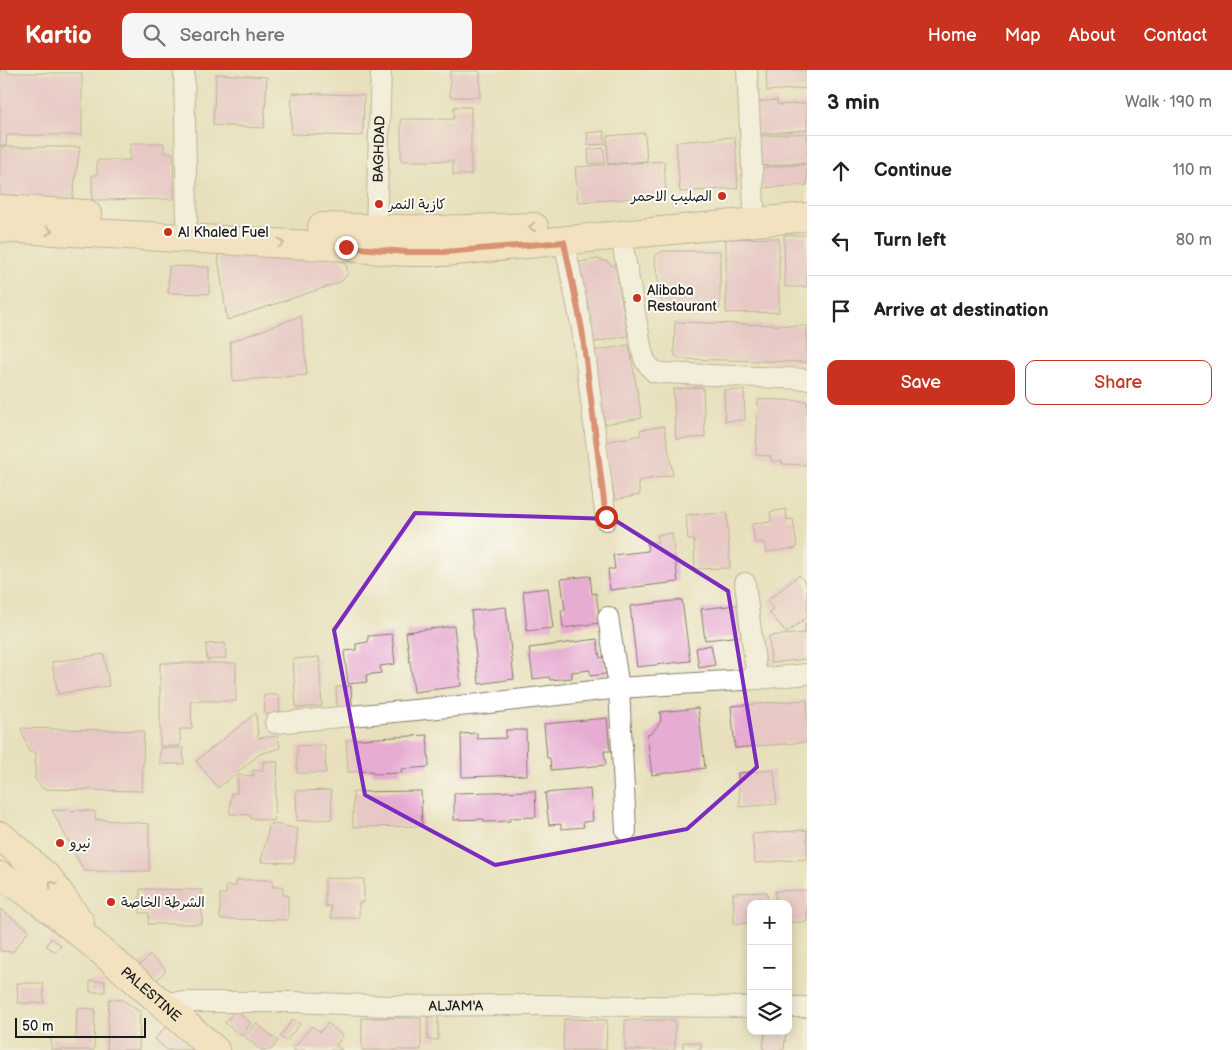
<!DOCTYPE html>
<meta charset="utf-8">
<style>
body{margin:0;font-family:"Balsamiq Sans","Playpen Sans Arabic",sans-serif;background:#f6f6f6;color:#202124}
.controls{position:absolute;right:15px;bottom:15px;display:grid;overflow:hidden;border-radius:10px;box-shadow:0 2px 12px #0003}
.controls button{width:45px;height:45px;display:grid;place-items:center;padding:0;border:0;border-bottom:1px solid #e0e0e0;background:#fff;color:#202124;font:25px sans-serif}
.scale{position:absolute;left:15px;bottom:12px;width:131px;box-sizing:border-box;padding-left:5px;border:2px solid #1c1c1c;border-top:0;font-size:14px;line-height:18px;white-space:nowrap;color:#1c1c1c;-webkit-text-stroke:4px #fdfcf7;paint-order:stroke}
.stop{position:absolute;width:15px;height:15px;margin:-11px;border:4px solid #c8321e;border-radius:50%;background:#fff}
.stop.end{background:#c8321e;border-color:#fff;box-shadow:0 1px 5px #0008}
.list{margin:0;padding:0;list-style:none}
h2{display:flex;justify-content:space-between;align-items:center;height:65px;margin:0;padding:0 20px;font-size:21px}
h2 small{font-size:16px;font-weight:400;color:#757577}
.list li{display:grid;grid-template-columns:32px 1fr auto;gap:15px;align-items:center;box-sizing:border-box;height:70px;padding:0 20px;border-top:1px solid #e0e0e0}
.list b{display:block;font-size:19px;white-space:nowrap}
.list em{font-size:16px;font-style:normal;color:#757577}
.actions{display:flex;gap:10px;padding:15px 20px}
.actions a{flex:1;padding:11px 0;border:1px solid #c8321e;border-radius:10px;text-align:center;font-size:18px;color:#c8321e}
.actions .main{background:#c8321e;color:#fff}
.icon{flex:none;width:28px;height:28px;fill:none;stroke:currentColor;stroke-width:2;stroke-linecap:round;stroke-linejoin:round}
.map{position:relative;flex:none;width:807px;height:980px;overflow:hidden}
header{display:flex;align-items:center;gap:30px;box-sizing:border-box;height:70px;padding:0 25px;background:#c8321e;color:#fff}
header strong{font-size:24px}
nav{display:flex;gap:28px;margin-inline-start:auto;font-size:18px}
.search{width:350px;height:45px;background:#f6f6f6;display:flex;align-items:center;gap:12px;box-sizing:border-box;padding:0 18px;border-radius:10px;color:#757577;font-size:19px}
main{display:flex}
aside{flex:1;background:#fff}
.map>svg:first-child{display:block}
.building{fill:#e7acd1}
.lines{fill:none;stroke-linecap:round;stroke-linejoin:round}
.street-casing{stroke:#827e6c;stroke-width:22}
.secondary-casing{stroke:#827e6c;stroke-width:30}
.street{stroke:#fff;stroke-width:20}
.secondary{stroke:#fee5c5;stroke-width:28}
.oneway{stroke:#988b79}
.route{stroke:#c8321e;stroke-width:6}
.marked{fill:none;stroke:#7b2cbf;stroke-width:4;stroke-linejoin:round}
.poi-dot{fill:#c8321e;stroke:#fdfcf7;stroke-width:2}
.labels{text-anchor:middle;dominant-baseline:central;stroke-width:4;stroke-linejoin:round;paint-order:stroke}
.street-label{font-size:14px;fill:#1c1c1c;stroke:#fdfcf7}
.poi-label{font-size:14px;fill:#1c1c1c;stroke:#fdfcf7;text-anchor:start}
</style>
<header>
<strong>Kartio</strong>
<div class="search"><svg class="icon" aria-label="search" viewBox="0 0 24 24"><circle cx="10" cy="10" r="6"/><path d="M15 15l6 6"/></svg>Search here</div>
<nav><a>Home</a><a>Map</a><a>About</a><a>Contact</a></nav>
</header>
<main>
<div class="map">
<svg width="807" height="980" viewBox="0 0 807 980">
<rect width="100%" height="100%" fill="#fdfcf7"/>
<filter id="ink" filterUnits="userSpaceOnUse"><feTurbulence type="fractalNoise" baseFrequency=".02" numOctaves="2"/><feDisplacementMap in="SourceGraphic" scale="10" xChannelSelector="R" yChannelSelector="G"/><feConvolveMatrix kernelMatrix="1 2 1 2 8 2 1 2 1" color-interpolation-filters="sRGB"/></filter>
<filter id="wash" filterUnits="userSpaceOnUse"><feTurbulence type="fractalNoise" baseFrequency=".0096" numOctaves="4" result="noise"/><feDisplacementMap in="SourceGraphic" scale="20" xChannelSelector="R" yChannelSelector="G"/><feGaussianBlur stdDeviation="1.12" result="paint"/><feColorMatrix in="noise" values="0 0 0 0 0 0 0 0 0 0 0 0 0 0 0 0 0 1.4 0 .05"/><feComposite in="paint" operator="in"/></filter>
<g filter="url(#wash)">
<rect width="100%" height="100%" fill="#e8e0bc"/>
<g id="blocks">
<!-- building -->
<path class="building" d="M0,0h7v3h75v62h-75l-1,11h-6z
M766,0h41v18l-40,3z
M450,1h30v26h-30z
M216,4l51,3 -3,51 -51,-3z
M292,23l72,2 -1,41 -72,-2z
M777,30l1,5 29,-2v27l-49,4 -2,-32z
M454,37h17v68h-18v-14h-52v-42h53z
M604,61l1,13 -17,1 -1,-12z
M645,63l2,28 -39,3 -1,-28z
M807,63v30l-48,3 -2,-30z
M735,67l3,51 -58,4 -4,-50z
M130,73h34v10h9l1,46 -82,1v-25h5v-15h33z
M0,77h80l-8,54h-72z
M604,78l1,15 -16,1 -1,-14z
M664,91l2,35 -88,6 -3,-35z
M807,94v21l-45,3 -2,-20z
M784,165h23v52h-22z
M779,168v74l-53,1v-74z
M217,179l126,11 3,4 2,10 -7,8 -114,38z
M663,181h57v57h-57l-8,-46 1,-7z
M597,189l9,2 10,7 12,68 -39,7 -14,-80z
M169,196l40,1v27l-41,-1z
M301,246l6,59 -74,6 -3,-39z
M675,252l132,4v36l-127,-3 -5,-3 -1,-4z
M629,275l13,73 -37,6 -13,-73z
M703,317l2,50 -29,2 -3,-50z
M724,320h20l1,30 -20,1z
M758,329l49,2v64l-25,-1v-3h-11v-5l-15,-1z
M664,356l9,49 -35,6 2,14 -25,5 -10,-58 36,-7 -1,-5z
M786,439l1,11 6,-1 4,29 -31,4 -2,-10 -9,1 -3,-19 19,-2 -1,-10z
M727,443l3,55 -35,1 -1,-29h-6l-2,-25z
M672,463l6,49 -68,8 -2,-21h7l-2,-14 35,-4 -1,-8 11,-1 -1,-7z
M799,505l8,10v32l-20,16 -18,-21 4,-3 -6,-8z
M590,506l2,18 4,-1 4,30 -37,5 -2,-18h4l-4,-31z
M548,518l5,40 -26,3 -4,-40z
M682,530l8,61 -53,6 -7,-61z
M737,535l4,31 -36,4 -4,-31z
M506,537l8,72 -35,5 -8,-73z
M805,553h2v36l-36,4 -2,-27 36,-3z
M454,556l7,60 -47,6 -8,-60z
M392,564l3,30 -15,2 1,7 -15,2 1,7 -19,2 -4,-33 12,-1v-6l12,-2v-6z
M597,569l3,19 4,-1 2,17 -16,2v-6l-18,2v6l-22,2 -1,-3 -16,2 -4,-31z
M225,573l1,15 -19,2 -1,-16z
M711,575l4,20 -16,3 -3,-20z
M104,584l5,32 -51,8 -6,-32z
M319,587l3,49 -26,2 -3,-49z
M160,593h76v38h-45l1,28h-12v17h-20z
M351,616l1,21h-15l-1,-20z
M264,625h15l1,19h-15z
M807,630v42l-72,6 -4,-42z
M698,638l7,60 -53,7 -5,-40 4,-1 10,-13 -1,-9z
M256,643l2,25 20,-2 2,12 -20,6 -42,34 -22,-27z
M607,648l3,33h-6l2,14 -55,5 -1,-12h-3l-3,-34z
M21,658l123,3 -2,60 -99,-2 -8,-10 1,-27h-7z
M506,660h20l1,45 -65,2 -1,-43 16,-1v6l29,-1z
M427,665l2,32 -28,2 1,4 -29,1 -1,-3 -24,1 -2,-32z
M325,675l1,28h-29v-27z
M160,678h23l1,16h-24z
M263,691l15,1 -4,59 -24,-3v-3l-20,-1 1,-21h6l1,-18 15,1v-6l10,1z
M774,700l3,34 -37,3 -2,-34z
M590,719l3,32 -10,1 1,5 -23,2v-5l-12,1 -4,-32z
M331,720l1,29 -35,2 -1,-30z
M421,721l1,35 -69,1v-35z
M535,721l1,26 -26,1v3l-26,1v-3l-30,1v-27z
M52,740l43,1v8l54,5v47h-65z
M270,753l28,6 -4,34 -33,-1z
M807,760v29l-52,4 -3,-29z
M325,808l39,1v23h-5v16h-28v-12h-6z
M236,810h37v7h10v8h5v25l-68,-1v-25h6v-8h10z
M140,819l62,1v34h-54l1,-11h-9z
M807,820v32h-19v-18h-12l-1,-13z
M767,822l1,12h-17v19l-17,1 -1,-31z
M0,839l29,21 -16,22 -13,-1z
M51,868l10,7 -5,7 -10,-6z
M150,885l16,15 -11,12 -16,-16z
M90,911h15v11h-15z
M17,913h26l1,20h-26z
M109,929l14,1 17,12 -1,38h-32z
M77,938l18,1 -1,41h-43v-12l25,1z
M235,940l16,13 -10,13 -16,-13z
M428,943l10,1v26h-10z
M362,948h59v32h-59z
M293,949l7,5 -14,17 -6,-5z
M564,949l43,1 -1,30h-43z
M625,950h50v30h-50z
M256,953l22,18 -7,9h-10l-16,-13z
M328,953l15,13 -7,9 6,5h-50l20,-24 8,6z
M168,954l28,26h-29l-12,-11z
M765,961h21l-2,19h-21z
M683,972l18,1v7h-18z"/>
</g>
</g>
<g filter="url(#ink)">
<use href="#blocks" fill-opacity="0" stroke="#827e6c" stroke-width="1"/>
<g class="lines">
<!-- street casing -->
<g class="street-casing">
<g id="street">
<path d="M184,0l3,150"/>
<path d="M747,0l7,137"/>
<path id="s1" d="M376,159l5,-159"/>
<path d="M621,166l21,115 3,10 9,11 9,1 144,6"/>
<path d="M564,171l18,88 24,191"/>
<path d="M745,513l12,96"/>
<path d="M608,547l11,71 7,143"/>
<path d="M275,653l205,-19 139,-16 138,-9 50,-5"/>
<path id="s2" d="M161,932h134l94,4 141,-1 221,2"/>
<path d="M788,937h19"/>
</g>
</g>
<!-- secondary casing -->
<g class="secondary-casing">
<g id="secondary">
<path d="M0,139l87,5"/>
<path d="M322,157l112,3 100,-3"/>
<path d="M0,158l346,19 59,5h39l363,-35"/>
<path d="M1,766l48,43 31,43"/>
<path id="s3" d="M0,806c27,13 49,33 72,51 49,39 96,82 143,123"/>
</g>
</g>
<!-- street -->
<use href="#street" class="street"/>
<!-- secondary -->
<use href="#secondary" class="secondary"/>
</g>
<!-- one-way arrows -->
<defs><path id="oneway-chevron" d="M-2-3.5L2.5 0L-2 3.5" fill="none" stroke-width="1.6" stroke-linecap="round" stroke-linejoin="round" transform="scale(1.25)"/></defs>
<g class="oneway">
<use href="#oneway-chevron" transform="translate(532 157) rotate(175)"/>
<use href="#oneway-chevron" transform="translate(49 161) rotate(3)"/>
<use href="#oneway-chevron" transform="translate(281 173) rotate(3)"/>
<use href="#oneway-chevron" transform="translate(52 814) rotate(-129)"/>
</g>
</g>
<g class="lines" filter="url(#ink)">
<!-- route -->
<path class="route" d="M346,177l60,5h38l120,-10 18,87 24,188"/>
</g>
<!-- marked area -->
<path d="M0 0H807V980H0ZM415,443l198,6 115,72 29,176 -70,62 -192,36 -130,-70 -31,-165z" fill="#e8e0bc" fill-opacity=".55" fill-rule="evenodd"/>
<path class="marked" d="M415,443l198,6 115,72 29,176 -70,62 -192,36 -130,-70 -31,-165z"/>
<!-- markers -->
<g class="poi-dot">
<circle cx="722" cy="126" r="5"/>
<circle cx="379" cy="134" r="5"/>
<circle cx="168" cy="162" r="5"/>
<circle cx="637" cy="228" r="5"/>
<circle cx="60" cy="773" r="5"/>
<circle cx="111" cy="832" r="5"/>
</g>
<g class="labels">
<!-- street labels -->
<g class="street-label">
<text stroke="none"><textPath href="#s1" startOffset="80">BAGHDAD</textPath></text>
<text stroke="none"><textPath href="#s3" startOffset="192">PALESTINE</textPath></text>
<text stroke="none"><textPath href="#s2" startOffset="295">ALJAM'A</textPath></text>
</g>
<!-- poi labels -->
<g class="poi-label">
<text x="712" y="126" text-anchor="end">الصليب الاحمر</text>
<text x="389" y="134">كازية النمر</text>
<text x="178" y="162">Al Khaled Fuel</text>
<text x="647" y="220">Alibaba<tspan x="647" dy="16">Restaurant</tspan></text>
<text x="70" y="773">نيرو</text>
<text x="121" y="832">الشرطة الخاصة</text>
</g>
</g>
</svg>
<div class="controls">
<button>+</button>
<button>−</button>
<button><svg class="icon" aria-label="layers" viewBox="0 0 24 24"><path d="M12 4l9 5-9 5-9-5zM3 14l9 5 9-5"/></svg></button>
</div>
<div class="scale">50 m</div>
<div class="stop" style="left:606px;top:447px"></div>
<div class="stop end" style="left:346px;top:177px"></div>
</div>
<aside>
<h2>3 min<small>Walk · 190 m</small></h2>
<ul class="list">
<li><svg class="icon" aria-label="ahead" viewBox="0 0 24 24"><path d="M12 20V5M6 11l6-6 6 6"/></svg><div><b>Continue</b></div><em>110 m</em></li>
<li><svg class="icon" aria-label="left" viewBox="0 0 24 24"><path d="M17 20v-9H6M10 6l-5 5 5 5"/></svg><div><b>Turn left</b></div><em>80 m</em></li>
<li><svg class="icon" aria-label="arrive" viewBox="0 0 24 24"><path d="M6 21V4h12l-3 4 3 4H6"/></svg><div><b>Arrive at destination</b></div></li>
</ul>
<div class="actions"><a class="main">Save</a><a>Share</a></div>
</aside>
</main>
